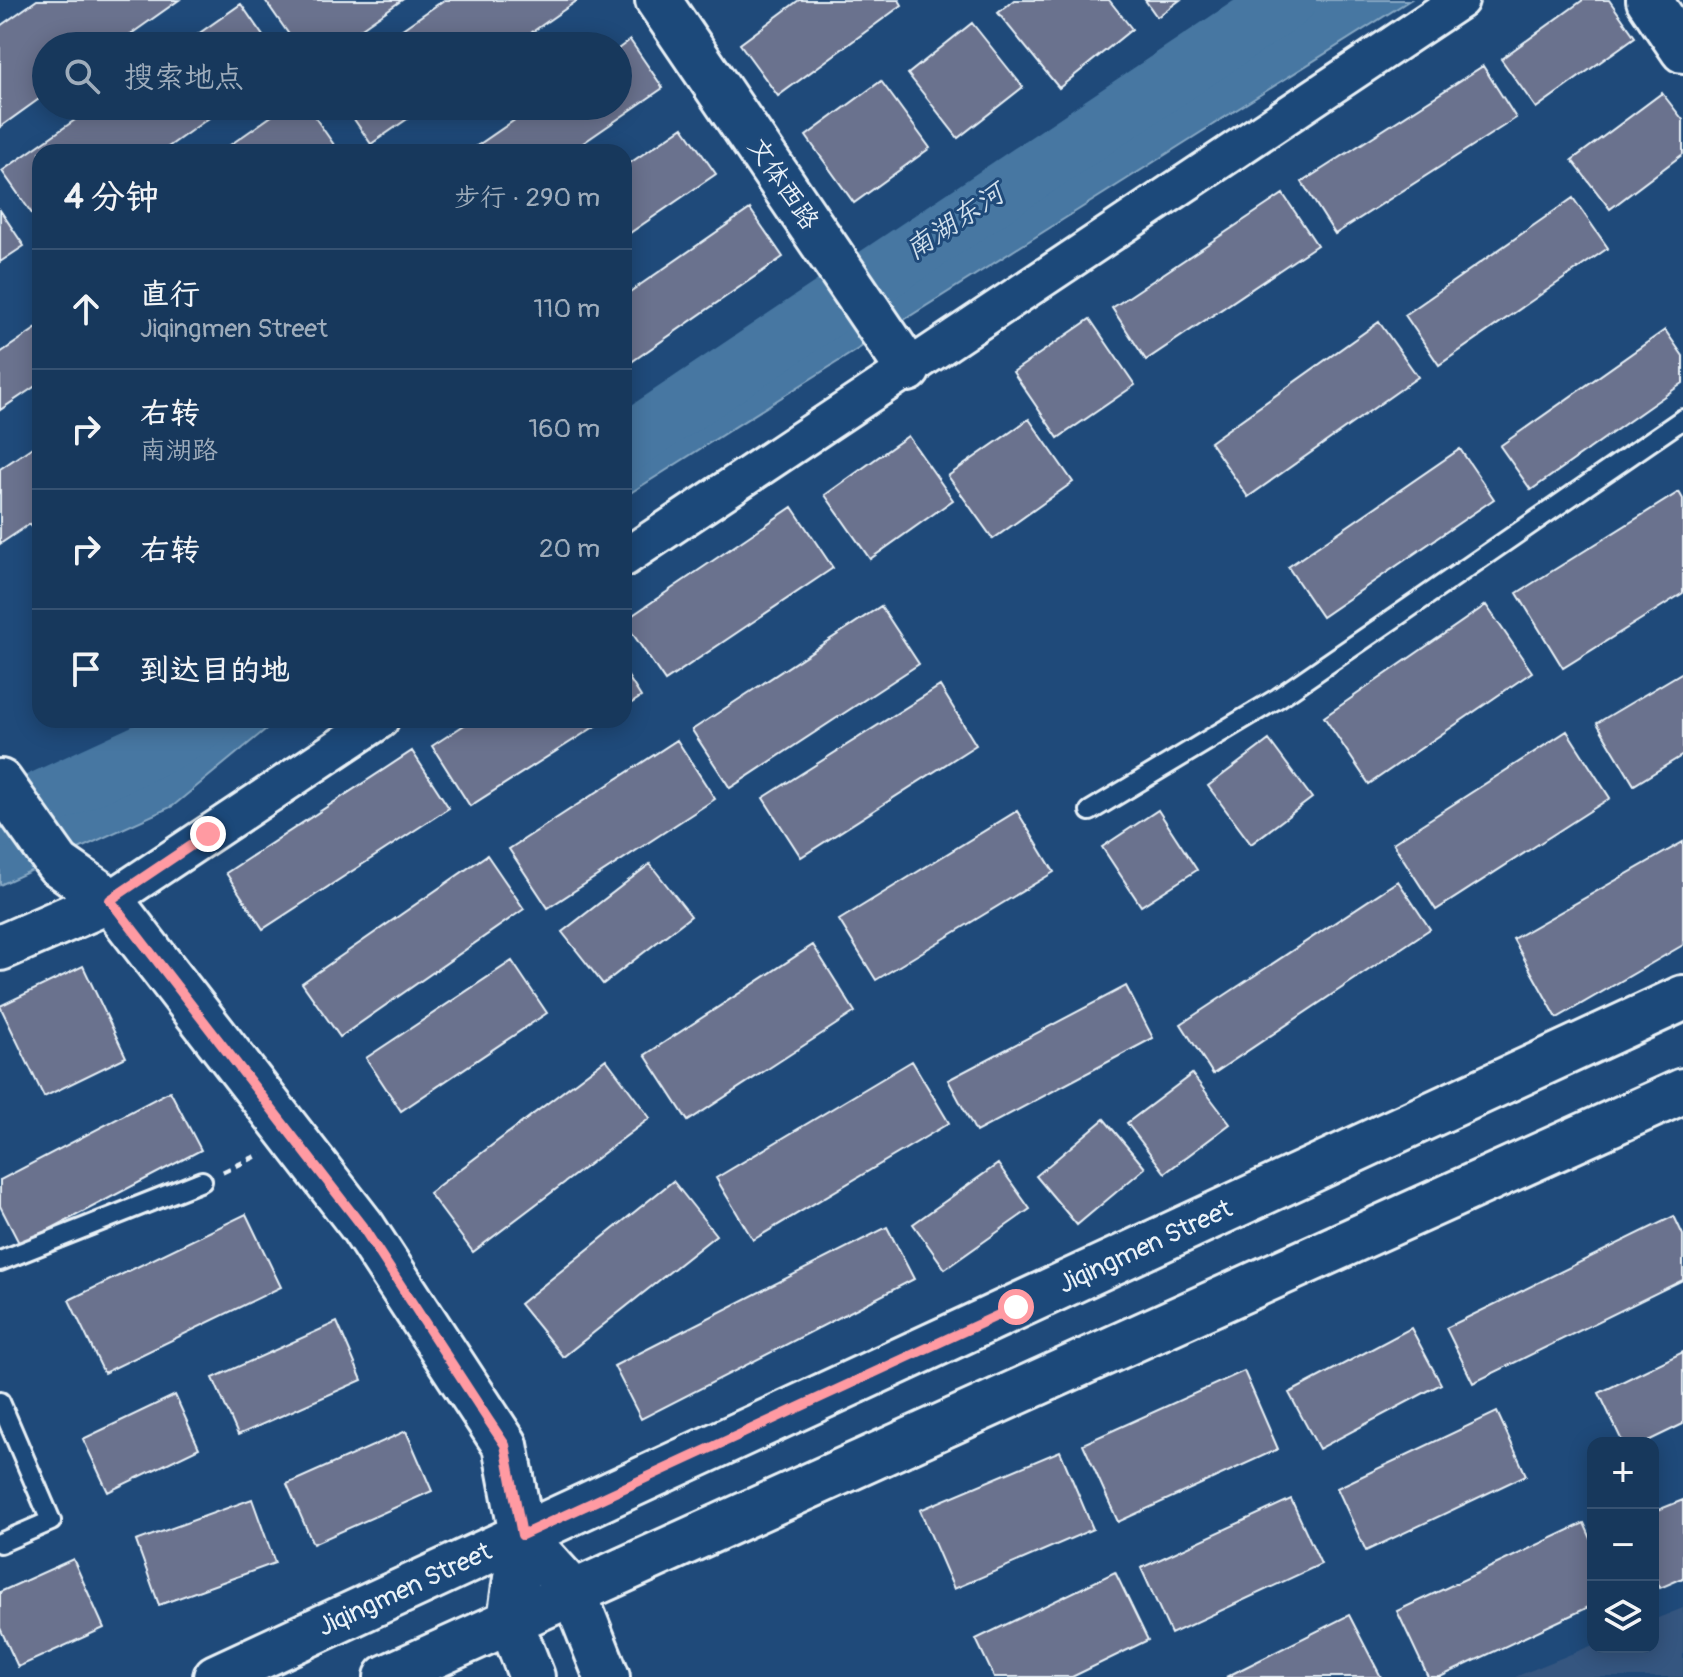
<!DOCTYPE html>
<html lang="zh">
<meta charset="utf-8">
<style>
body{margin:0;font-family:Pangolin,"LXGW WenKai TC",sans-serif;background:#244365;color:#f1f3f6}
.controls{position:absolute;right:24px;bottom:24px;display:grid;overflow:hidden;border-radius:16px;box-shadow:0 4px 20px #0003}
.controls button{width:72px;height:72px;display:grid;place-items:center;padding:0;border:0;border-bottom:2px solid #365272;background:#17385c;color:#f1f3f6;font:40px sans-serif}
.stop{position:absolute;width:24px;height:24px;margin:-18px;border:6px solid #ff9aa2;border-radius:50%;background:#fff}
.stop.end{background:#ff9aa2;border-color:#fff;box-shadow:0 2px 8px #0008}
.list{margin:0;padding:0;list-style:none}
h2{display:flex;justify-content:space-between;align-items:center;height:104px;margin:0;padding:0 32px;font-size:34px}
h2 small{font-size:26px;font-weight:400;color:#9eacbb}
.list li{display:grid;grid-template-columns:52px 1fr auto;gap:24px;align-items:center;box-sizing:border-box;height:120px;padding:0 32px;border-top:2px solid #365272}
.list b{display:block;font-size:30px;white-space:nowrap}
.list p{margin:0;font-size:26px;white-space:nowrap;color:#9eacbb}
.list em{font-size:26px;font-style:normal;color:#9eacbb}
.icon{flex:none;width:44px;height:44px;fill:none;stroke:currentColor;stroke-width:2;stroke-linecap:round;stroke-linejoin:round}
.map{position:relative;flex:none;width:1683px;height:1677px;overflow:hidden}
.search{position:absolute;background:#17385c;box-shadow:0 4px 20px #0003;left:32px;top:32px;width:600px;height:88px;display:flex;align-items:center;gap:20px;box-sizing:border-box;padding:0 28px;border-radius:44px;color:#9eacbb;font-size:30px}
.panel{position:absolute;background:#17385c;box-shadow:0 4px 20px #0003;left:32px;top:144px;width:600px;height:584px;border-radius:24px}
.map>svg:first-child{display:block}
.built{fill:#365680}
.water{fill:#4677a2;stroke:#87a8c4;stroke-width:2}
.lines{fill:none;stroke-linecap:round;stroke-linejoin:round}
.river{stroke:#4677a2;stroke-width:58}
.building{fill:#6b728e;stroke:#e8f1f8;stroke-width:2}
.lane-casing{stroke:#e8f1f8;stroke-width:24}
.street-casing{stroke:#e8f1f8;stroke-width:42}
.secondary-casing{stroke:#e8f1f8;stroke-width:50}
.path{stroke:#e8f1f8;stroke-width:5;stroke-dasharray:8 6;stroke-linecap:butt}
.lane{stroke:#1f4a7a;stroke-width:18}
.street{stroke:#1f4a7a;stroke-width:36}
.secondary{stroke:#1f4a7a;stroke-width:44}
.route{stroke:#ff9aa2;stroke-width:10}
.labels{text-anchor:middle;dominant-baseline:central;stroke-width:6;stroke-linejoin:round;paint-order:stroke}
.street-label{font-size:26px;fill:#e8f1f8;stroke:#1f4a7a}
.water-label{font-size:28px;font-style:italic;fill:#d0dfeb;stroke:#1f4a7a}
</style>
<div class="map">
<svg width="1683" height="1677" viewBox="0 0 1683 1677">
<rect width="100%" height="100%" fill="#1f4a7a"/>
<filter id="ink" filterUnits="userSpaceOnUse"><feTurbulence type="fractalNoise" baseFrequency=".0125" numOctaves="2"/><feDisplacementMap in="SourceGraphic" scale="16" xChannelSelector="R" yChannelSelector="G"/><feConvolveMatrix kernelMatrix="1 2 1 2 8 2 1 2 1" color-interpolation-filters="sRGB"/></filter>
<g filter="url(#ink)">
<!-- built -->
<path class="built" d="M1683,1608v69h-168l78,-32 60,2v-27z"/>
<!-- water -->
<path class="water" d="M1285,0h125l-786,497v-47z
M224,720h53l-104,86 -173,79v-67z"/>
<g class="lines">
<!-- river -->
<path class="river" d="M624,445l663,-445
M0,819l171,-79 32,-20"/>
</g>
<!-- building -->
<path class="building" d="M37,0h142l-65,46h-68v48l-46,33v-101z
M265,0h137l-66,46h-39z
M444,0h134l-66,46h-134z
M799,0h100l3,5 -124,91 -38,-52z
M1014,0h95l23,29 -73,59 -61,-75z
M1145,0h35l-23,17z
M1583,0h26l26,37 -99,71 -35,-49z
M241,4l29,42h-89z
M972,23l51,64 -65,51 -50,-64z
M630,40l33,48 -93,64h-93l-3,-4 61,-42h83v-57z
M1483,66l33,52 -181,116 -33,-52z
M881,81l49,67 -76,55 -48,-67z
M1662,93l21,27v34l-73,55 -38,-49z
M95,106h131l-65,46h-121v73l-38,-54z
M286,106h21l32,46h-119z
M345,106h81l-55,38z
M683,127l33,47 -92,63v-70z
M1283,194l34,51 -171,115 -34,-52z
M1573,198l35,50 -169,117 -34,-50z
M750,209l33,48 -156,108 -3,-5v-64z
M0,210l24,36 -24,16z
M1090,319l45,66 -77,53 -45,-66z
M1379,322l39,55 -170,120 -38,-55z
M40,326v57l-40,27v-57z
M1665,330l18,26v27l-152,107 -31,-44z
M1029,419l44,63 -80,57 -45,-63z
M908,436l45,64 -83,59 -45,-64z
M40,442v98l-10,-16 -30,20v-75z
M1460,449l34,50 -172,118 -34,-50z
M1679,492l4,7v94l-120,75 -46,-75z
M792,507l41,61 -168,113 -41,-60z
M1486,605l46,67 -163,112 -45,-67z
M881,606l38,58 -189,124 -38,-58z
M624,670l17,27 -17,11z
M1683,672v83l-49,30 -37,-62z
M940,686l36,59 -175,112 -38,-59z
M472,720h133l-135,86 -38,-60z
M1567,731l43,67 -174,112 -43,-67z
M677,740l38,59 -167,109 -39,-59z
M1269,740l43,58 -61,46 -43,-58z
M412,751l37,57 -186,121 -37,-56z
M1158,810l39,60 -56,36 -39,-59z
M1017,811l37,61 -178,108 -37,-60z
M1683,842v103l-126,73 -44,-79z
M487,855l37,54 -184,128 -38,-54z
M650,864l41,52 -88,68 -41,-52z
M1398,881l32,48 -217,145 -32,-50z
M813,945l42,67 -167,109 -43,-66z
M512,961l35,52 -146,98 -35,-53z
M83,966l43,91 -82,40 -44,-91z
M1126,986l27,52 -177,94 -28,-52z
M606,1059l44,59 -177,134 -44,-59z
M912,1061l37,62 -196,117 -37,-62z
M1192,1074l38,50 -65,49 -38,-50z
M170,1091l31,59 -181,95 -20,-39v-26z
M1104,1119l41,49 -68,57 -41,-49z
M998,1164l32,45 -85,60 -32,-45z
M673,1181l43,54 -153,122 -43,-53z
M246,1214l35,73 -177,86 -35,-73z
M1674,1216l9,19v45l-210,103 -27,-55z
M887,1227l27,52 -273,140 -27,-53z
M337,1322l25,58 -124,55 -25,-57z
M1411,1328l30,56 -122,65 -30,-56z
M1683,1352v72l-39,19h-21l-24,-50z
M1244,1371l34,78 -160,73 -35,-78z
M175,1395l24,53 -91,44 -25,-53z
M1497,1412l29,63 -160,76 -29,-63z
M406,1431l26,60 -119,53 -26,-60z
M1060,1451l33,78 -139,60 -34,-79z
M252,1499l23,64 -116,42 -23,-64z
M1291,1499l30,65 -150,70 -30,-66z
M1683,1500v78l-23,10 -7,-17v-59z
M1584,1523l9,20v62l-153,72h-12l-31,-66z
M73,1559l31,69 -86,39 -18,-39v-36z
M1115,1572l33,68 -76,37h-78l-18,-38z
M1349,1615l32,62h-155z"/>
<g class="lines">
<!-- lane casing -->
<g class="lane-casing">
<path id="lane" d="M1090,811l188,-113 405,-279
M0,1261l202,-80
M0,1402l51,119 -51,22"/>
</g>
<!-- street casing -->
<g class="street-casing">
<path id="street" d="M624,558l836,-558
M110,900l270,-180"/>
</g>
<!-- secondary casing -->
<g class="secondary-casing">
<g id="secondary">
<path d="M658,0l250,369"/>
<path d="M1649,0l34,50"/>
<path d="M0,782l58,82 52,36 252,326 143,219 17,90 -12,86 22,56"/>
<path d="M0,948l110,-48"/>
<path d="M522,1535l51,56 34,86"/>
<path id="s1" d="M216,1677l1467,-679"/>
<path d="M387,1677l1296,-586"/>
</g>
</g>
<!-- path -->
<path class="path" d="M223,1172l38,-18"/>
<!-- lane -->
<use href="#lane" class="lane"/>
<!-- street -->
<use href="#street" class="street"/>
<!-- secondary -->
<use href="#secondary" class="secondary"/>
</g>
</g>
<g class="lines" filter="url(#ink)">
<!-- route -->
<path class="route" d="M208,834l-98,66 252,326 127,195 16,24 17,90 494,-228"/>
</g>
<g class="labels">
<!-- street labels -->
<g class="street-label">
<text transform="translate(783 184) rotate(56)">文体西路</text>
<text stroke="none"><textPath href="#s1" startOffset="1024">Jiqingmen Street</textPath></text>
<text stroke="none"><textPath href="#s1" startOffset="208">Jiqingmen Street</textPath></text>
</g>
<!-- water labels -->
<g class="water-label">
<text transform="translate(955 222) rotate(-34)">南湖东河</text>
</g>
</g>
</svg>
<div class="controls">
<button>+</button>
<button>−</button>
<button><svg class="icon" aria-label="layers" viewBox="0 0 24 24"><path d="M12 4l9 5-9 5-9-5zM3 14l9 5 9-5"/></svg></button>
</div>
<div class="stop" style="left:1016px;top:1307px"></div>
<div class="stop end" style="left:208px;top:834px"></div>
<div class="search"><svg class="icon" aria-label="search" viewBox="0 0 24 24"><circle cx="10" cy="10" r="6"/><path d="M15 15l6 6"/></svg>搜索地点</div>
<section class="panel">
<h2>4 分钟<small>步行 · 290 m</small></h2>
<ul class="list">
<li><svg class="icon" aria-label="ahead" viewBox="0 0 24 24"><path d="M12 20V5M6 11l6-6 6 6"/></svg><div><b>直行</b><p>Jiqingmen Street</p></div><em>110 m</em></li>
<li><svg class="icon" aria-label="right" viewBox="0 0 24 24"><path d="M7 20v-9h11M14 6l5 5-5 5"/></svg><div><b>右转</b><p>南湖路</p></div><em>160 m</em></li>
<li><svg class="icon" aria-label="right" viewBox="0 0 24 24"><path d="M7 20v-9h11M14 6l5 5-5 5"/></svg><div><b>右转</b></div><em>20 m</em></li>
<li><svg class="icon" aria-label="arrive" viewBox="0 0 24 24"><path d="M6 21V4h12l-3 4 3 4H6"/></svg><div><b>到达目的地</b></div></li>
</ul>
</section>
</div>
